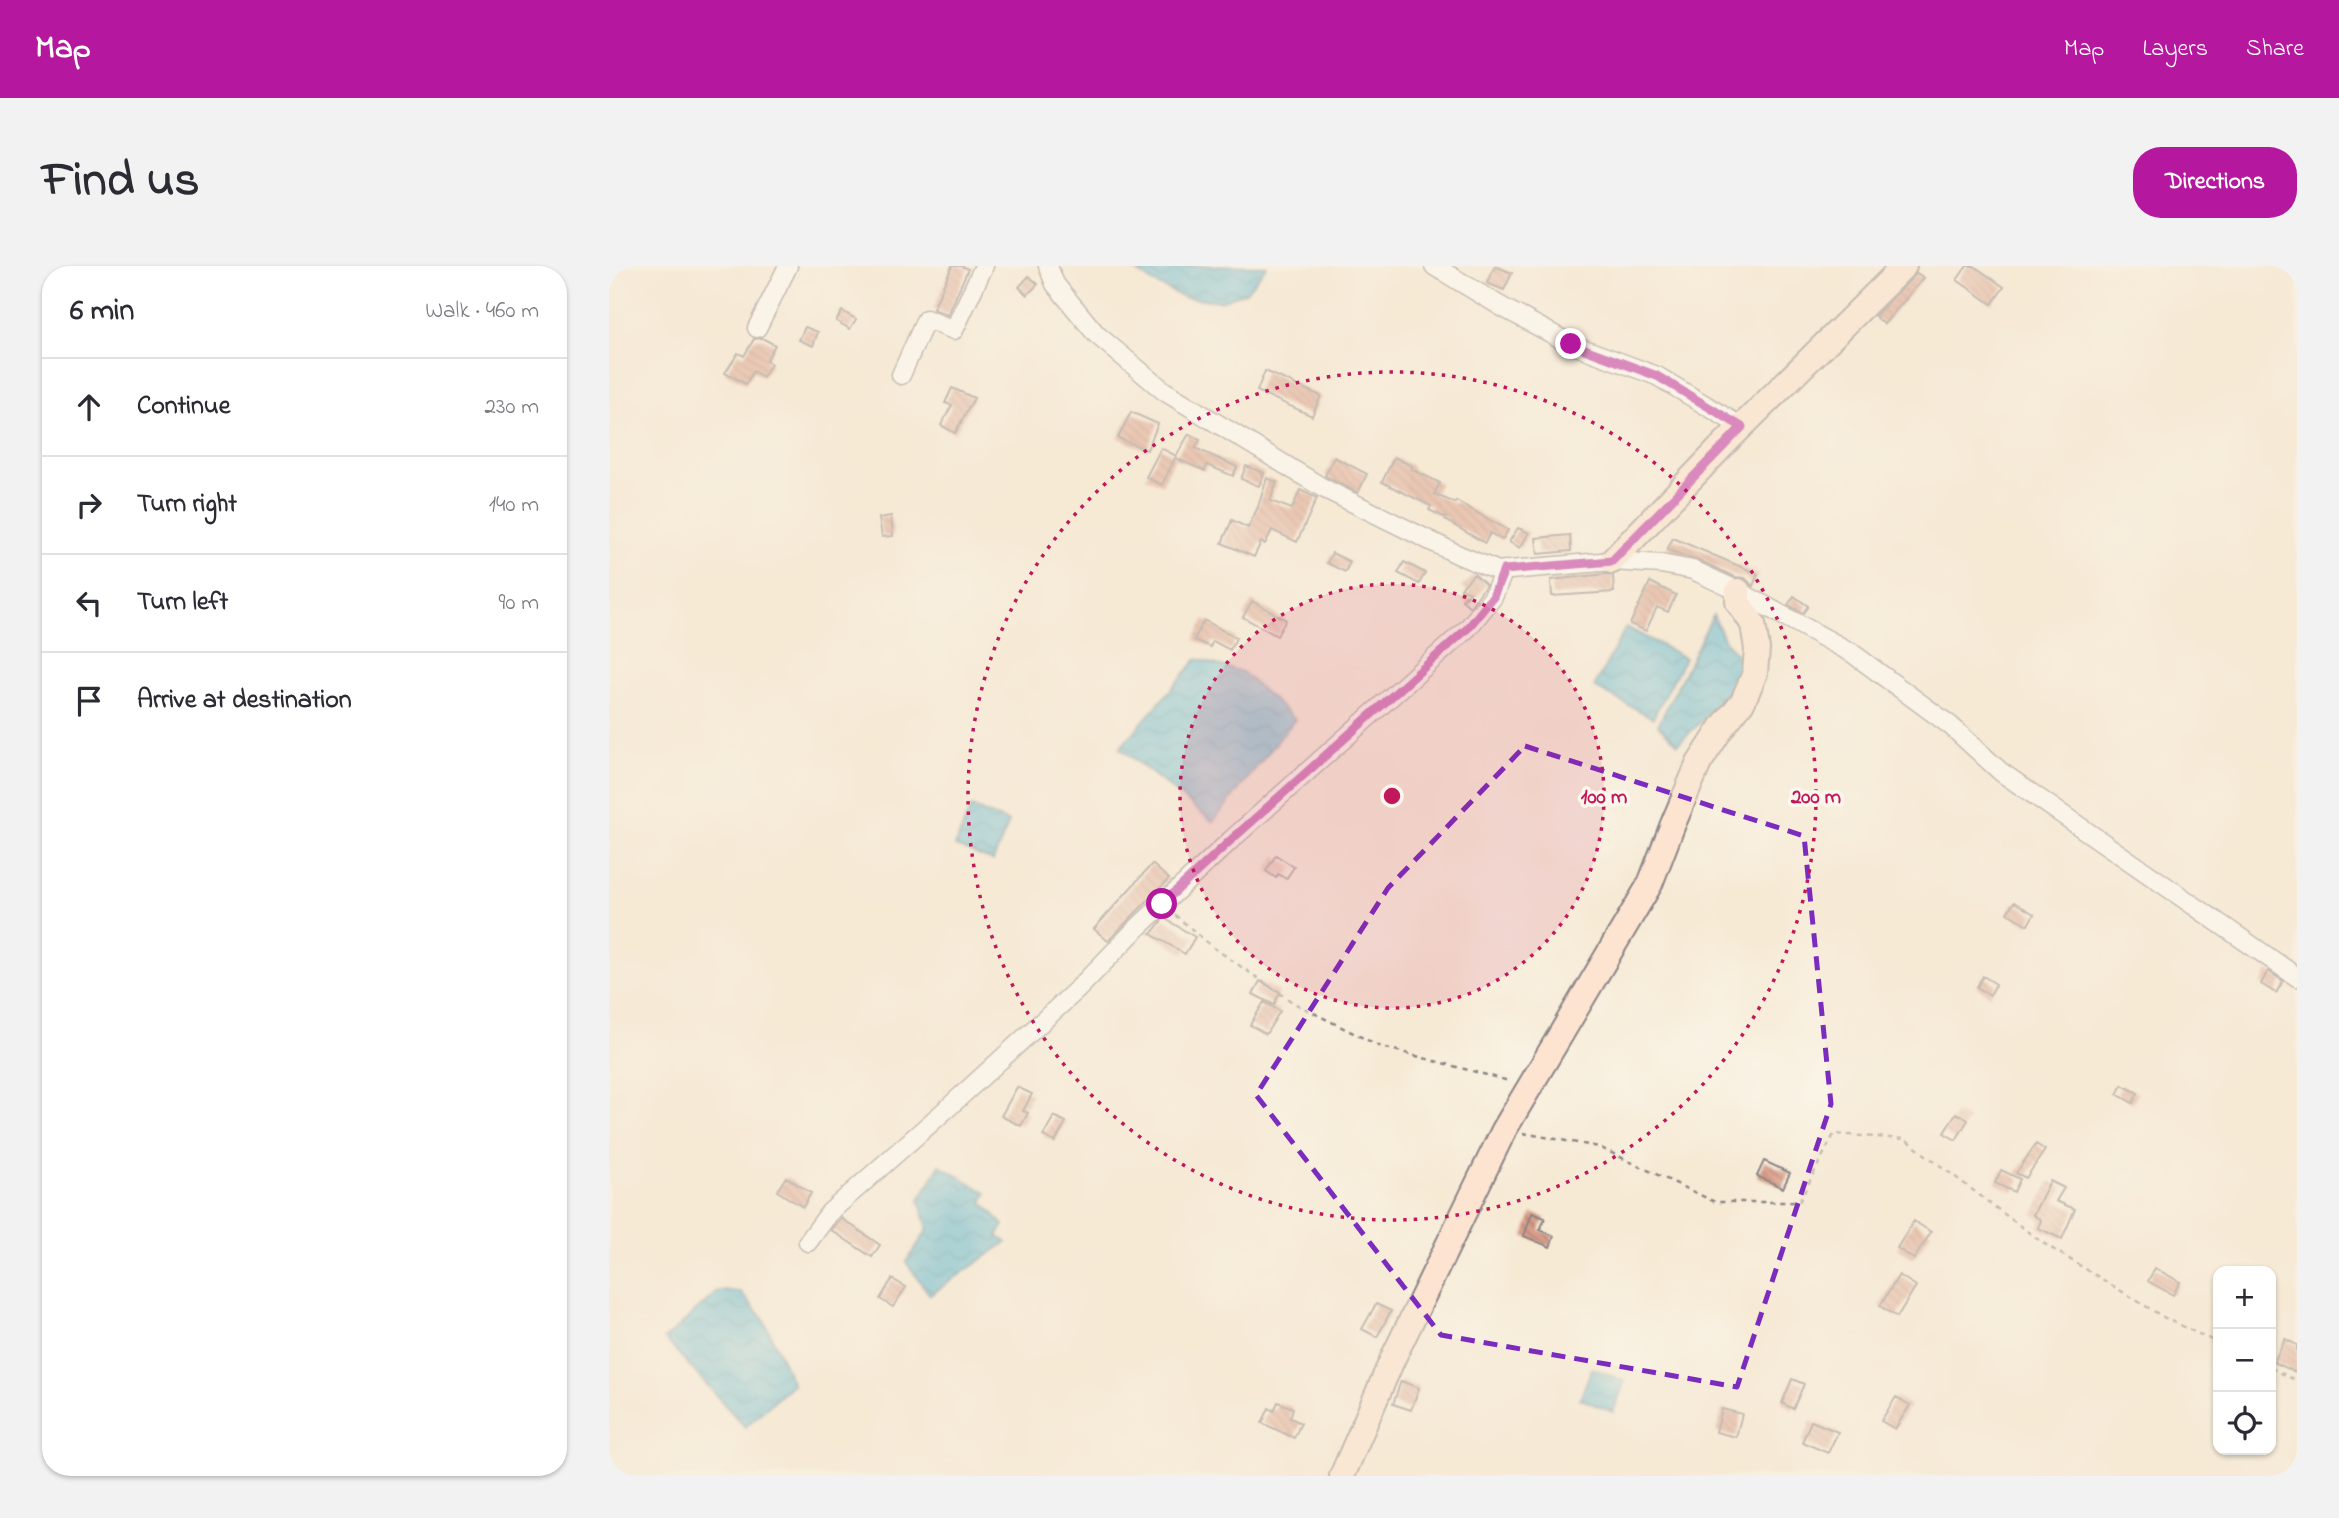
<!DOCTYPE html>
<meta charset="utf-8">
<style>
body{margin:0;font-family:"Indie Flower",sans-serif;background:#f2f2f3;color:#2b2b33}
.controls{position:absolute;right:21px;bottom:21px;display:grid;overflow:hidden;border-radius:14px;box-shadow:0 2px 5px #0004}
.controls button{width:63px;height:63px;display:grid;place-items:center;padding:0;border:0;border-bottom:2px solid #e1e1e2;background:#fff;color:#2b2b33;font:35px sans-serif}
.stop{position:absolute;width:21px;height:21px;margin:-16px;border:5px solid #b5179e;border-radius:50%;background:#fff}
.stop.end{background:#b5179e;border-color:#fff;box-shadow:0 2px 7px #0008}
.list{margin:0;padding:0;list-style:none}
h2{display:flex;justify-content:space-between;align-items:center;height:91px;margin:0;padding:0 28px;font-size:30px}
h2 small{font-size:23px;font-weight:400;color:#7c7c81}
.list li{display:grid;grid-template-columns:46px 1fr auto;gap:21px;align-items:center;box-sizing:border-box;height:98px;padding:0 28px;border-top:2px solid #e1e1e2}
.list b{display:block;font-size:26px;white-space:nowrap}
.list em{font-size:23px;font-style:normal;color:#7c7c81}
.icon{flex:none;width:38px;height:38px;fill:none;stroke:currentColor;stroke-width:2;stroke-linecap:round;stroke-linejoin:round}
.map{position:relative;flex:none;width:1688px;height:1210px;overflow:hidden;border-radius:28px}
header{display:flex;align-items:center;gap:42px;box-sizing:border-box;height:98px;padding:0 35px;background:#b5179e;color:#fff}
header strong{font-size:33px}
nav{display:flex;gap:38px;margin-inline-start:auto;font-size:24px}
.intro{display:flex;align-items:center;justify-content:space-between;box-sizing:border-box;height:168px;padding:0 42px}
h1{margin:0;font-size:49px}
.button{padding:18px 32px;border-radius:28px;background:#b5179e;color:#fff;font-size:24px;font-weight:700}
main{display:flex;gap:42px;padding:0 42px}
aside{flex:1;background:#fff;border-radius:28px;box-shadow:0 2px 5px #0004}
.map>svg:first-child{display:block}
.water{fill:url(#water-waves);stroke:#3b6c87;stroke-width:2}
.building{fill:url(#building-back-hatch)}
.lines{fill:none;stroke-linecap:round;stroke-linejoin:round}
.street-casing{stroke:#8c8688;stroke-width:21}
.secondary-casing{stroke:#8c8688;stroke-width:28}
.path{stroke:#8c8688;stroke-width:2.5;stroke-dasharray:5 5;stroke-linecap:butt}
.street{stroke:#fff;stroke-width:18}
.secondary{stroke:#fde4d1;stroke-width:24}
.route{stroke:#b5179e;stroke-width:9}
.marked{fill:none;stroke:#7b2cbf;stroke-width:5;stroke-dasharray:14 9;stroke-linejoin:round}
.ring{fill:none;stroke:#c2185b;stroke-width:3.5;stroke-dasharray:3.5 7}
.centre{fill:#c2185b;stroke:#fbf7ec;stroke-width:3.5}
.ring-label{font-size:21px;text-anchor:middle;font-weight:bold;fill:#c2185b;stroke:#fbf7ec;stroke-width:7;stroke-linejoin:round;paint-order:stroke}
</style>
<header>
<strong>Map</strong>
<nav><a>Map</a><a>Layers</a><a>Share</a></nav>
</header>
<div class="intro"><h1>Find us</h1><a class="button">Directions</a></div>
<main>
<aside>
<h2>6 min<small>Walk · 460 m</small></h2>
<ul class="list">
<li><svg class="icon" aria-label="ahead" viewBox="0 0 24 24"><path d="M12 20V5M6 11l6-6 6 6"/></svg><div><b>Continue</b></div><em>230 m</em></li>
<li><svg class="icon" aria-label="right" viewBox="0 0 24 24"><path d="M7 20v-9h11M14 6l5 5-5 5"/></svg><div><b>Turn right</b></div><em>140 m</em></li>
<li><svg class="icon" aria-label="left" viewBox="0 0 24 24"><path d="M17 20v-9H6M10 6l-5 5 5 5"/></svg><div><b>Turn left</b></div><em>90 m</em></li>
<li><svg class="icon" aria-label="arrive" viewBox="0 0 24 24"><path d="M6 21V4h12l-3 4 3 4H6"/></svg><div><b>Arrive at destination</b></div></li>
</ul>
</aside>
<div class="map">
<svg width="1688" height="1210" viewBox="0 0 1688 1210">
<defs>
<pattern id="water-waves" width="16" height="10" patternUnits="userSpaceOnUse" patternTransform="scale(1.75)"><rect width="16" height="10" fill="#54b6d3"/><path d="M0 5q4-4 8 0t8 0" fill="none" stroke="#4594ac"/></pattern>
<pattern id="building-back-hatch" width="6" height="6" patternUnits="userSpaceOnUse" patternTransform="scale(1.75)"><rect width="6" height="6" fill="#db9d89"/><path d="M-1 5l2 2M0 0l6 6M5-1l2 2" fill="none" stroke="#b18071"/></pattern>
</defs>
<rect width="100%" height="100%" fill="#fbf7ec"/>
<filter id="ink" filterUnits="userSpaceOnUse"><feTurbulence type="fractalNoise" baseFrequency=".0143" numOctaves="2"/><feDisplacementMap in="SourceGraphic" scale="14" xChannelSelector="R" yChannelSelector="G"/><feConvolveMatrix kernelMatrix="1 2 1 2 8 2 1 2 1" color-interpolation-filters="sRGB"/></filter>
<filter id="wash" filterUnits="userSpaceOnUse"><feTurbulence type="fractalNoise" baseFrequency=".00686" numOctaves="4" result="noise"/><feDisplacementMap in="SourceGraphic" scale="28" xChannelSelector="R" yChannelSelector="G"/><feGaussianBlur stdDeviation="1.57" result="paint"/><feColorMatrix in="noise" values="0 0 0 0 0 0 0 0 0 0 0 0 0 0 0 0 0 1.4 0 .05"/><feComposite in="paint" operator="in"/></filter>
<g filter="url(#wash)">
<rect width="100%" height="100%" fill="#f6ead5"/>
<!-- water -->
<path class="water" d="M520,0h138l-21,26 -26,9 -37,-4 -31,-15z
M1104,349l13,28 20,21 -19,32 -49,48 -20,-19z
M1017,361l59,31 -32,60 -59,-31z
M588,393l45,13 53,47 -82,103 -93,-74z
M362,541l38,15 -16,39 -38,-15z
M331,899l47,28 -5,9 22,23 -7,11 10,6 -77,53 -24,-33 22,-33 -9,-29z
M109,1025l23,1 23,28 29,64 -48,43 -80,-88z
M983,1102l33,13 -12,31 -33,-13z"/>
<g id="blocks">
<!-- building -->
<path class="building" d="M343,0h9l7,3 -20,46 -15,-6z
M886,0l17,7 -8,17 -17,-7z
M1358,0h7l30,21 -12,17 -35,-24z
M1308,7l7,5 -40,46 -9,-8z
M420,10l9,8 -11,11 -8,-8z
M233,45l14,8 -6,10 -14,-8z
M196,61l13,5 -5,14 -14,-6z
M153,72l13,7 -9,16 5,3 -8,13 -10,-6 -7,13 -21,-11 13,-20 6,3 10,-17z
M656,105l56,25 -9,20 -55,-25z
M343,122l22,10 -19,35 -14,-8 11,-20 -7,-2z
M522,146l27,12 -11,26 -29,-12z
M580,168l11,6 -5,8 42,19 -4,9 -26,-11 -2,6 -30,-13 -13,27 -16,-8 15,-29 15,8z
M725,191l33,17 -9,19 -33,-17z
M785,191l18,9 -1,3 29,14 -6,11 21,9 1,-2 52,29 -6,10 -12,-7 -5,10 -40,-23 1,-2 -17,-8 2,-4 -49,-24z
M637,200l18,7 -5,13 -18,-7z
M658,212l10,4 -7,19 22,8 8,-19 17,8 -20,44 -25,-12 -7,14 -4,-2 -7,15 -32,-14 10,-23 16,8 10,-21z
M282,250l2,20 -11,1 -3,-19z
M909,262l11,5 -9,15 -11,-6z
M961,269l1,16 -33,3 -2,-16z
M1064,272l85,36 -5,12 -8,-8 -10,-1 -37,-17 -31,-10z
M723,287l18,9 -5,10 -18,-9z
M795,296l21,11 -6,11 -21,-11z
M865,308l12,11 -16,22 -8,-7 8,-8 -9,-4z
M997,308l7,1 1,17 -62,4 -1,-16z
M1041,316l26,13 -8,17 -11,-5 -11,24 -16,-7z
M1185,330l14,10 -5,7 -15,-8z
M643,335l34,19 -9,16 -34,-19z
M595,354l32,18 -6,12 -17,-9 -3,6 -16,-7z
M667,589l18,12 -8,12 -8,-5 -2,4 -10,-7z
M543,598l17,15 -61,62 -14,-12z
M1405,636l20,12 -6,11 -21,-12z
M555,652l31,19 -10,17 -34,-20z
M1659,705l15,10 -7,12 -15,-9z
M1374,710l13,8 -6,11 -13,-8z
M651,715l20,11 -6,13 -21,-11z
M655,736l16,9 -14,23 -16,-9z
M1513,819l16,8 -5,10 -16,-9z
M408,821l15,7 -9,17 5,2 -7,13 -20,-10z
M1347,847l12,7 -12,20 -12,-7z
M445,850l12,6 -11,20 -12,-6z
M1427,878l9,6 -19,28 -10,-5z
M1155,895l26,12 -7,15 -26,-12z
M1392,904l19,9 -6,13 -19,-9z
M177,911l25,16 -8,14 -26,-16z
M1441,915l14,7 -8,13 19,8 -13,30 -24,-11 3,-8 -8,-5z
M923,947l13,5 -5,12 14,6 -4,11 -26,-11z
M232,952l39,27 -8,12 -41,-27z
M1305,955l17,11 -17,27 -17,-11z
M1546,1002l25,14 -7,13 -25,-14z
M1290,1009l17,11 -19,31 -17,-11z
M283,1013l14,8 -13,20 -13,-8z
M767,1038l15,7 -14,26 -15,-8z
M1676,1073l12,6v28l-23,-11z
M1183,1113l12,5 -11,25 -11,-6z
M792,1115l18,7 -8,22 -18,-6z
M1287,1131l14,8 -15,24 -14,-8z
M669,1136l15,6 -3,10 11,5 -7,15 -32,-15 7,-15 5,3z
M1113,1143l20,5 -6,23 -20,-5z
M1202,1155l27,11 -10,21 -26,-11z"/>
</g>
</g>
<g filter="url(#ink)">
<use href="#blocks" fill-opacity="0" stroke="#8c8688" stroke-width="2"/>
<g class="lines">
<!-- street casing -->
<g class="street-casing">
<path id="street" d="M439,0l7,18 41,50 68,57 159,97 136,67 39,16 114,-10 49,3 32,6 45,21 114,62 99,73 50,46 296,205
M825,0l68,41 69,37 86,32 85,51
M148,62l31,-62
M292,109l25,-56 28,11 30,-64
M199,976l22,-30 120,-106 130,-119 55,-57 96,-90 237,-212 25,-31 11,-27"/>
</g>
<!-- secondary casing -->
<g class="secondary-casing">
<path id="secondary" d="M1003,295l113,-118 179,-177
M733,1210l51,-118 111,-228 146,-246 23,-60 26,-61 24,-37 20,-25 12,-28 2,-24 -4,-25 -15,-22v-11"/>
</g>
<!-- path -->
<path class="path" d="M566,649l39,33 80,55 85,43 130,35
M914,867l76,14 116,55h84l35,-68 71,5 135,102 125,77 53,25
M1662,1102l26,13"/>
<!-- street -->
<use href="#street" class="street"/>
<!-- secondary -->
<use href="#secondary" class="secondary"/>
</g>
</g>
<g class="lines" filter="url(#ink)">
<!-- route -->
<path class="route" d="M553,638l69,-64 237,-212 25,-31 11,-27 108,-9 130,-134 -85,-51 -86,-32"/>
</g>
<!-- marked area -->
<path d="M0 0H1688V1210H0ZM916,480l279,90 27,268 -94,283 -296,-52 -185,-240 132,-207z" fill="#f6ead5" fill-opacity=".55" fill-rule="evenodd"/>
<path class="marked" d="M916,480l279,90 27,268 -94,283 -296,-52 -185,-240 132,-207z"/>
<!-- distance rings -->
<circle cx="783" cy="530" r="212" fill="#c2185b" fill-opacity=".12"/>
<g class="ring">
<circle cx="783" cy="530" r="212"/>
<circle cx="783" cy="530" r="424"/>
</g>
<circle cx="783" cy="530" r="10" class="centre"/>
<g class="ring-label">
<text x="995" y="537">100 m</text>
<text x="1207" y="537">200 m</text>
</g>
</svg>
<div class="controls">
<button>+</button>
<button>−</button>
<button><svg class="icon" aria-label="locate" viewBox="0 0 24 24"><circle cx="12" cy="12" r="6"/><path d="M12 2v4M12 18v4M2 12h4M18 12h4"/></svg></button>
</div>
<div class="stop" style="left:553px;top:638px"></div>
<div class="stop end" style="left:962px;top:78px"></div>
</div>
</main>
